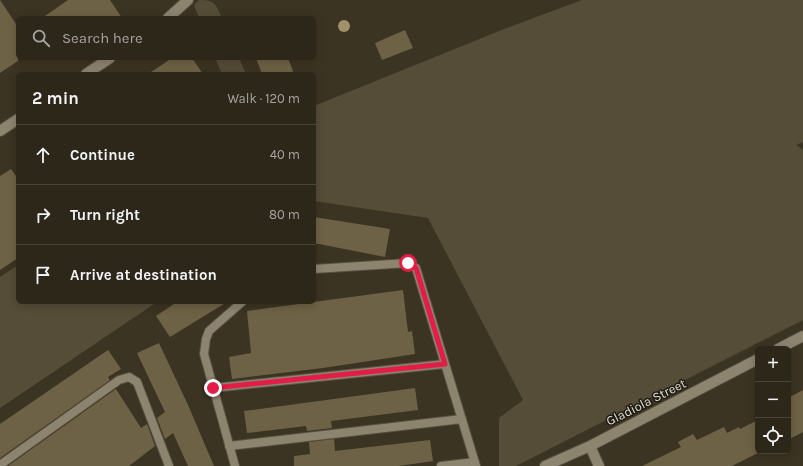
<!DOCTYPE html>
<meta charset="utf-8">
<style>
body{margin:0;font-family:Karla,sans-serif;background:#352f23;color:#f1f3f6}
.controls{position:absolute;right:12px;bottom:12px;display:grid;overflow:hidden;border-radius:6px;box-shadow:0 2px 10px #0003}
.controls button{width:36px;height:36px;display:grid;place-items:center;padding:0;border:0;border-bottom:1px solid #484439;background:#2d271a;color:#f1f3f6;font:20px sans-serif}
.stop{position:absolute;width:12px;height:12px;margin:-9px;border:3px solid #e11d48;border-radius:50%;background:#fff}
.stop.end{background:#e11d48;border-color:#fff;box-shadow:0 1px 4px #0008}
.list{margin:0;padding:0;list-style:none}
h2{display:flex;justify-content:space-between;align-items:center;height:52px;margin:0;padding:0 16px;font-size:17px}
h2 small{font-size:13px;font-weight:400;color:#a7a5a2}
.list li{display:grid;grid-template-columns:26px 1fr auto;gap:12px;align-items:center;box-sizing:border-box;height:60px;padding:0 16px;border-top:1px solid #484439}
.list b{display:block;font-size:15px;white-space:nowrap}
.list em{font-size:13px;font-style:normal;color:#a7a5a2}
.icon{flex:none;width:22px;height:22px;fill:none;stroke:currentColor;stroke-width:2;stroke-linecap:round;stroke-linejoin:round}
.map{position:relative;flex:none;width:803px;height:466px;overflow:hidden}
.search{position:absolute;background:#2d271a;box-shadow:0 2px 10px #0003;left:16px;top:16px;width:300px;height:44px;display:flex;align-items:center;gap:10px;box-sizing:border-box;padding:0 14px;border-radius:6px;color:#a7a5a2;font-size:15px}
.panel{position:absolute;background:#2d271a;box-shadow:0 2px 10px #0003;left:16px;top:72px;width:300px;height:232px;border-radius:6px}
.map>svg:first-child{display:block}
.green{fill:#564d38}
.building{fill:#6e6246}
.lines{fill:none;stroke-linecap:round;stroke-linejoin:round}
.lane-casing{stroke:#585141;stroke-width:10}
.street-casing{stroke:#585141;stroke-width:12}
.lane{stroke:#8d8470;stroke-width:8}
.street{stroke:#8d8470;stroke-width:10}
.tree{fill:#a2906b}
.route{stroke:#e11d48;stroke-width:5}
.labels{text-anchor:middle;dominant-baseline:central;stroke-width:3;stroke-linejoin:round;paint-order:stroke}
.street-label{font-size:13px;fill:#e0dbd0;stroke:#1f1c14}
</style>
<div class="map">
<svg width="803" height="466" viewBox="0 0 803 466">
<rect width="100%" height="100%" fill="#3c3422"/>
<!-- green -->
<path class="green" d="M199,0c16,0 17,4 23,18h-23l-5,-13z
M582,0h221v142l-7,3 7,5v170l-287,146h-17v-48l24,-18 -95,-182 -114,-17v-95l190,-77z
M215,58h24l7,16h-24z
M18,265v37h139l-157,106v-131z"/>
<!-- building -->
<path class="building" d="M0,0l18,27v34l-18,12z
M68,0h42l12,18h-80z
M405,30l8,18 -31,12 -7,-17z
M172,58h20l11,16h-55z
M256,58h32l6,16h-32z
M11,169l7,10v79l-18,12v-94z
M314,217l76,12 -5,28 -71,-14z
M403,290l5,42 4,-1 3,23 -92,14 -91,11 -3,-22 22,-4 -4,-42z
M177,302h50l-57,35 -14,-21z
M159,343l29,62 26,61h-26l-15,-33 -8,6 -8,-21 8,-6 -28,-59z
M108,350l13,19 -13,8 2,3 -110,78v-34z
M415,388l3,22 -87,11 1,7 -25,3 -1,-5 -59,7 -3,-22z
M116,389l25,39 6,-4 8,22 -26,20h-121z
M803,390v42l-15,8v-42z
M758,420v33l-26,13h-90l39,-19 -3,-5 15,-8 4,6 27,-13 3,6 12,-6 1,2z
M334,439l1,12 95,-11 3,21 -34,5h-105v-10l16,-2 -1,-12z"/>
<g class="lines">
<!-- lane casing -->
<g class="lane-casing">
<path id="lane" d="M314,269l94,-6 8,5 60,198
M213,388l232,-24
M229,446l233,-27
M0,465l119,-85 10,-3 8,5 32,84
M235,466l-31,-112 2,-15 3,-8 33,-29
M441,466l34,-4"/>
</g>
<!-- street casing -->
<g class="street-casing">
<path id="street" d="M168,18l20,-18
M86,74l24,-16
M0,131l18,-12
M778,349l25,-13
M590,446l9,20
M545,466l45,-20 168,-87"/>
</g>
<!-- lane -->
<use href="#lane" class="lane"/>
<!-- street -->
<use href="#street" class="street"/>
</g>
<!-- trees -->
<circle class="tree" cx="344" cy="26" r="6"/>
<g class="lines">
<!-- route -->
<path class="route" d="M213,388l232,-24 -29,-96 -8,-5"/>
</g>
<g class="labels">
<!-- street labels -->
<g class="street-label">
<text transform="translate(646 402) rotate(-27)">Gladiola Street</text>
</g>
</g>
</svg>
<div class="controls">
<button>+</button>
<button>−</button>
<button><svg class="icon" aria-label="locate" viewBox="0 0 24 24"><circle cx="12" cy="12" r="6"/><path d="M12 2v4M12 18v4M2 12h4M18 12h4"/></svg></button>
</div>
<div class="stop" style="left:408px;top:263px"></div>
<div class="stop end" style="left:213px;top:388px"></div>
<div class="search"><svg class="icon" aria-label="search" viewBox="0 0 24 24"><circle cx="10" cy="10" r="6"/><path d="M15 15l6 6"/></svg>Search here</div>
<section class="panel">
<h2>2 min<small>Walk · 120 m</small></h2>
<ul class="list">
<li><svg class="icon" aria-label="ahead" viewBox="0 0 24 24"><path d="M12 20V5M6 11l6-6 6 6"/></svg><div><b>Continue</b></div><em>40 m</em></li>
<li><svg class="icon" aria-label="right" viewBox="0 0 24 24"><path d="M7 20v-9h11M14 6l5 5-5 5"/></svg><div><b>Turn right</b></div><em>80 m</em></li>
<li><svg class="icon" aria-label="arrive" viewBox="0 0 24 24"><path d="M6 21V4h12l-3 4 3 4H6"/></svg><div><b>Arrive at destination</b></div></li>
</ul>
</section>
</div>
